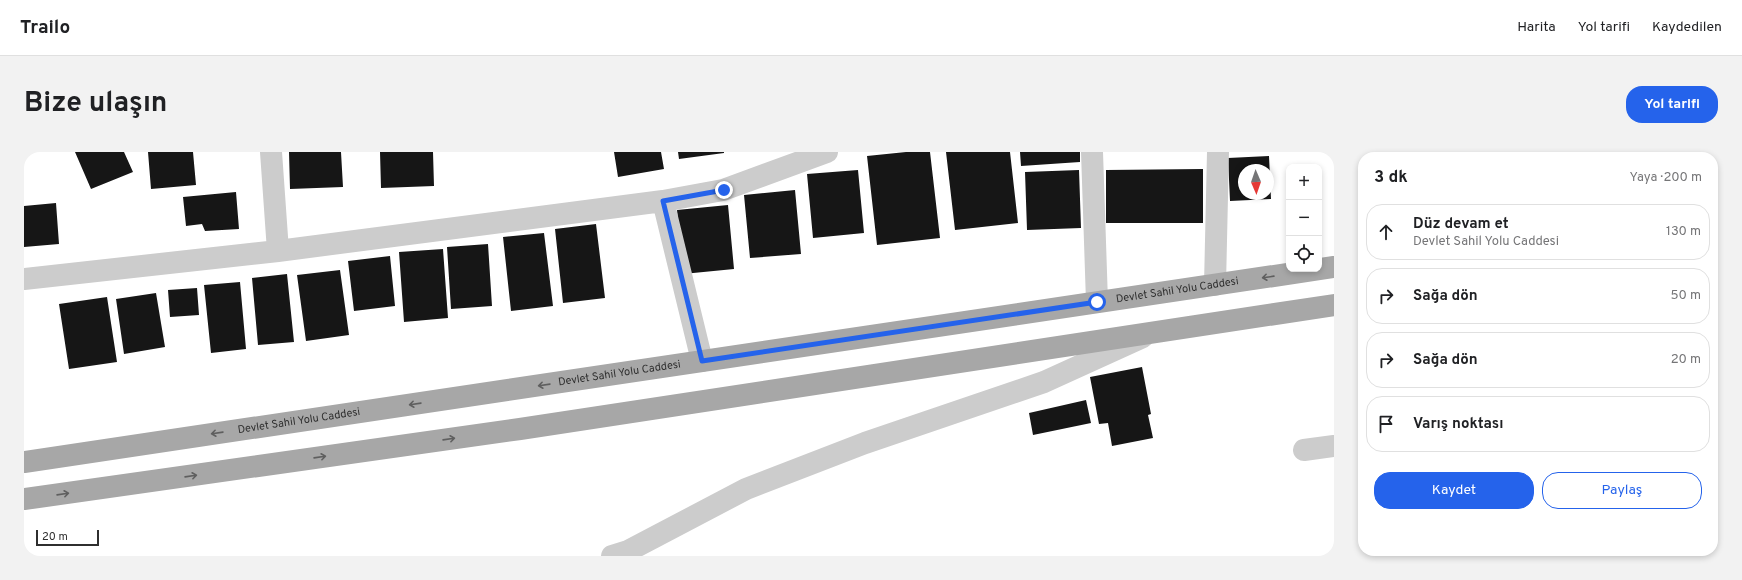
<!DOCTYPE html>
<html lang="tr">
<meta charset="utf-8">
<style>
body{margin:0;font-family:Overpass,sans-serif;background:#f2f2f2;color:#202124}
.controls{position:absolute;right:12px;top:12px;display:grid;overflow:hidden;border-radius:8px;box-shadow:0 2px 6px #0003}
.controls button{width:36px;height:36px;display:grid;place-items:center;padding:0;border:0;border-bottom:1px solid #e0e0e0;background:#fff;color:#202124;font:20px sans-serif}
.compass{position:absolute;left:1214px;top:12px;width:36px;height:36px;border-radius:50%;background:#fff;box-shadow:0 2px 6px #0003;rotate:178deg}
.scale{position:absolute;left:12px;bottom:10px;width:63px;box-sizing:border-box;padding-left:4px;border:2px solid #2f2f2f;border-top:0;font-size:11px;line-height:14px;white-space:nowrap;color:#2f2f2f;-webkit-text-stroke:3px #fff;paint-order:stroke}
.stop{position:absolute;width:12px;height:12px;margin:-9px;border:3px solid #2563eb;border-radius:50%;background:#fff}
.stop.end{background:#2563eb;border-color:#fff;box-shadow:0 1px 4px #0008}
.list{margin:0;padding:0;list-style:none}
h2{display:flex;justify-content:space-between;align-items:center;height:52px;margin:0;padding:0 16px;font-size:17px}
h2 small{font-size:13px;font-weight:400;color:#757577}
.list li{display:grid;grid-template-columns:26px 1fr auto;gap:12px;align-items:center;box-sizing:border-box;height:56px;margin:0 8px 8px;padding:0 8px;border:1px solid #e0e0e0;border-radius:16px}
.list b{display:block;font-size:15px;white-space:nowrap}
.list p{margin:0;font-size:13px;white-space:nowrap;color:#757577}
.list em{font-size:13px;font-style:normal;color:#757577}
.actions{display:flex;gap:8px;padding:12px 16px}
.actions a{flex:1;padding:9px 0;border:1px solid #2563eb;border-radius:16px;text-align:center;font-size:14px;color:#2563eb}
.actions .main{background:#2563eb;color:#fff}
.icon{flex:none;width:22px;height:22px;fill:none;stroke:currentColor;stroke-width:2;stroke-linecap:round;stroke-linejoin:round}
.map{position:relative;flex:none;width:1310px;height:404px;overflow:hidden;border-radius:16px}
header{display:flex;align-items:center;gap:24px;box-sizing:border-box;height:56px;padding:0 20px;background:#fff;border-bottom:1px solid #e0e0e0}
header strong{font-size:19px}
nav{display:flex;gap:22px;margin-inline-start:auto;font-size:14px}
.intro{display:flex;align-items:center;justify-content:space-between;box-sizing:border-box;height:96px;padding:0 24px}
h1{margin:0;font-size:28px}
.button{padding:10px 18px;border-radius:16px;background:#2563eb;color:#fff;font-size:14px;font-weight:700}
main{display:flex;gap:24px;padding:0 24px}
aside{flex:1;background:#fff;border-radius:16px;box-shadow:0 2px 6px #0003}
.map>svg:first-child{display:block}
.building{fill:#161616;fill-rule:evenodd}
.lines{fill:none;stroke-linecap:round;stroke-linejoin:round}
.street{stroke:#ccc;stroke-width:22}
.primary{stroke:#a7a7a7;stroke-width:22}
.oneway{stroke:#5f5f5f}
.route{stroke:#2563eb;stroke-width:5}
.labels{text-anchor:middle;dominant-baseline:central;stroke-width:4;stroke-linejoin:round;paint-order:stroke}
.street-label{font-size:11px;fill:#2f2f2f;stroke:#fff}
</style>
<header>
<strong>Trailo</strong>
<nav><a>Harita</a><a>Yol tarifi</a><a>Kaydedilen</a></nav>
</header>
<div class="intro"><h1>Bize ulaşın</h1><a class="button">Yol tarifi</a></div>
<main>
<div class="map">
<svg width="1310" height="404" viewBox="0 0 1310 404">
<rect width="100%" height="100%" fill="#fff"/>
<!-- building -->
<path class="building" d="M51,0h49l9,20 -42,17z
M124,0h45l3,33 -45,4z
M265,0h52l2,35 -53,2z
M356,0h53l1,34 -53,2z
M590,0h47l3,17 -46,8z
M654,0h46v1l-45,6z
M882,0h24l10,86 -63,7 -10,-89z
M922,0h64l8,71 -63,7z
M996,0h60v10l-59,4z
M1245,4l2,43 -41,2 -2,-43zM1220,18h24v24h-24z
M1179,17v54h-97v-53z
M834,18l6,63 -51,5 -6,-64z
M1055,18l2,58 -54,2 -2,-58z
M771,38l6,64 -51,4 -6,-63z
M212,40l3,37 -34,2 -3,-7 -16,2 -3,-29z
M32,51l3,41 -35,3v-41z
M704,53l6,64 -51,5 -6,-64z
M572,72l9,74 -42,5 -8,-74z
M520,81l9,73 -42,5 -8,-74z
M464,92l4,62 -41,3 -4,-62z
M419,97l5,69 -44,4 -5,-70z
M366,104l5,50 -41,5 -6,-50z
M316,118l9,65 -43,6 -9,-66z
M263,122l7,68 -36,3 -6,-67z
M216,130l6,67 -35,4 -7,-68z
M173,136l2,27 -29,2 -2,-27z
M132,141l9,54 -41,7 -8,-55z
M83,145l10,65 -48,7 -10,-65z
M1118,215l9,47 -3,1 5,23 -41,8 -4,-23 -9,1 -9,-47z
M1062,248l5,23 -58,12 -4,-22z"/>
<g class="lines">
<!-- street -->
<path class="street" d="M247,0l7,99
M1068,0l5,150
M639,49l39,160
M0,127l254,-28 385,-50 60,-11 104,-38
M1191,133l3,-133
M1280,298l30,-4
M588,404l16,-5 118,-62 119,-46 179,-61 99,-45"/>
<!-- primary -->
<g class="primary">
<path id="s1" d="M0,310l1310,-195"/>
<path d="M0,347l496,-70 814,-124"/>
</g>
</g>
<!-- one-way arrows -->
<defs><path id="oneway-shaft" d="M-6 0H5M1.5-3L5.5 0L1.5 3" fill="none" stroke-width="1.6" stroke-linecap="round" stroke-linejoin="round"/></defs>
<g class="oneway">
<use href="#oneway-shaft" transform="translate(1244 125) rotate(172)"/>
<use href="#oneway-shaft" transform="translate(520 233) rotate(172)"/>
<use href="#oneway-shaft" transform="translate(391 252) rotate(172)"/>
<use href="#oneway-shaft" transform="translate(193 281) rotate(172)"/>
<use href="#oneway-shaft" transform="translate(425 287) rotate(-8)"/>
<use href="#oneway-shaft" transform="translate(296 305) rotate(-8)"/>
<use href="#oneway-shaft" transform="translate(167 324) rotate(-8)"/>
<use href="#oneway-shaft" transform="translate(39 342) rotate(-8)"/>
</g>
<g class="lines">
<!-- route -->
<path class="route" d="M700,38l-61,11 39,160 395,-59"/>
</g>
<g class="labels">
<!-- street labels -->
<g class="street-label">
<text stroke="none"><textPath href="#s1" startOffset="1166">Devlet Sahil Yolu Caddesi</textPath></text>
<text stroke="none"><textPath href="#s1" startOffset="602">Devlet Sahil Yolu Caddesi</textPath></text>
<text stroke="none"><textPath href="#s1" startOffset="278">Devlet Sahil Yolu Caddesi</textPath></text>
</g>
</g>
</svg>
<div class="controls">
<button>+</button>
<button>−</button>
<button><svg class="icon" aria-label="locate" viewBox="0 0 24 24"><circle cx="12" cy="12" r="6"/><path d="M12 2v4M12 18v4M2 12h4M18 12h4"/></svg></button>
</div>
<svg class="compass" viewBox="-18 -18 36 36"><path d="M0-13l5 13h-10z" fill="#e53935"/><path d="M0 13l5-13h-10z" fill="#757577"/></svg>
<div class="scale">20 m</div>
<div class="stop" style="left:1073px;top:150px"></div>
<div class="stop end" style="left:700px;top:38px"></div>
</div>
<aside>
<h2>3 dk<small>Yaya · 200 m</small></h2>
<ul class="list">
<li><svg class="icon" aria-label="ahead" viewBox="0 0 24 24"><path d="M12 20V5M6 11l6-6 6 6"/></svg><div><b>Düz devam et</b><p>Devlet Sahil Yolu Caddesi</p></div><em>130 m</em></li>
<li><svg class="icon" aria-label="right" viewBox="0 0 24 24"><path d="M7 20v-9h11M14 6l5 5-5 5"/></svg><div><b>Sağa dön</b></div><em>50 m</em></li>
<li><svg class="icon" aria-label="right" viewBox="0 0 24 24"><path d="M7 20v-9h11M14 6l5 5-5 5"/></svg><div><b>Sağa dön</b></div><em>20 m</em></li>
<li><svg class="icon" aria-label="arrive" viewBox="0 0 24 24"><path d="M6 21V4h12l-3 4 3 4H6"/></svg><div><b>Varış noktası</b></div></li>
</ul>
<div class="actions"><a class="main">Kaydet</a><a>Paylaş</a></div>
</aside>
</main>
